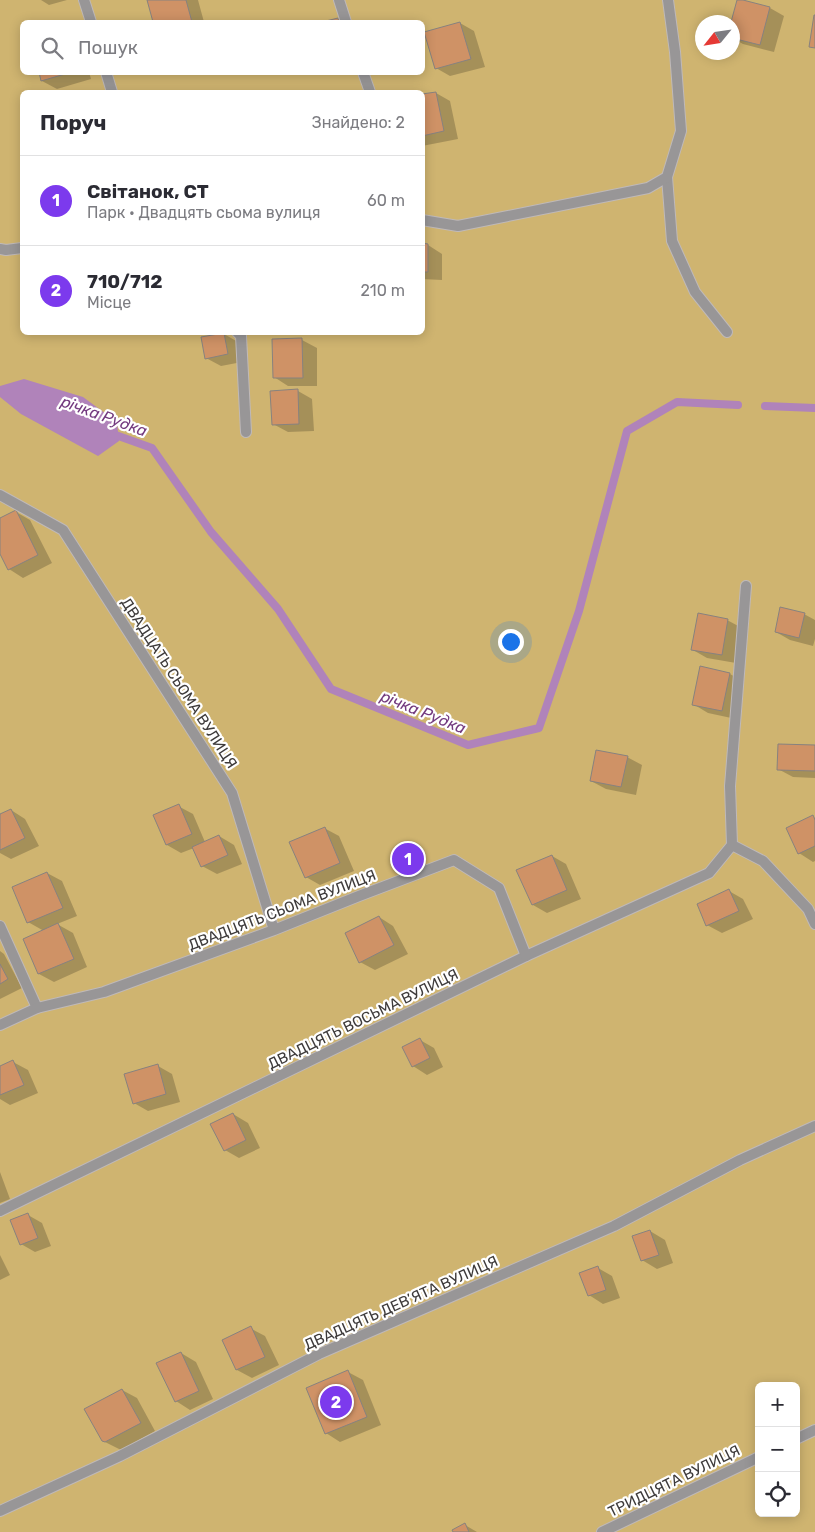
<!DOCTYPE html>
<html lang="uk">
<meta charset="utf-8">
<style>
body{margin:0;font-family:Rubik,sans-serif;background:#f7f7f7;color:#2b2b33}
.controls{position:absolute;right:15px;bottom:15px;display:grid;overflow:hidden;border-radius:8px;box-shadow:0 2px 12px #0003}
.controls button{width:45px;height:45px;display:grid;place-items:center;padding:0;border:0;border-bottom:1px solid #e1e1e2;background:#fff;color:#2b2b33;font:25px sans-serif}
.compass{position:absolute;left:695px;top:15px;width:45px;height:45px;border-radius:50%;background:#fff;box-shadow:0 2px 12px #0003;rotate:240deg}
.you{position:absolute;left:510px;top:641px;width:18px;height:18px;margin:-12px;border:4px solid #fff;border-radius:50%;background:#1a73e8;box-shadow:0 0 0 8px #1a73e833}
.badge{display:grid;place-items:center;width:32px;height:32px;border-radius:50%;background:#7c3aed;color:#fff;font-size:16px;font-weight:700}
.pin{position:absolute;translate:-50% -50%;border:2px solid #fff;box-shadow:0 1px 5px #0006}
.list{margin:0;padding:0;list-style:none}
h2{display:flex;justify-content:space-between;align-items:center;height:65px;margin:0;padding:0 20px;font-size:21px}
h2 small{font-size:16px;font-weight:400;color:#7c7c81}
.list li{display:grid;grid-template-columns:32px 1fr auto;gap:15px;align-items:center;box-sizing:border-box;height:90px;padding:0 20px;border-top:1px solid #e1e1e2}
.list b{display:block;font-size:19px;white-space:nowrap}
.list p{margin:0;font-size:16px;white-space:nowrap;color:#7c7c81}
.list em{font-size:16px;font-style:normal;color:#7c7c81}
.icon{flex:none;width:28px;height:28px;fill:none;stroke:currentColor;stroke-width:2;stroke-linecap:round;stroke-linejoin:round}
.map{position:relative;flex:none;width:815px;height:1532px;overflow:hidden}
.search{position:absolute;background:#fff;box-shadow:0 2px 12px #0003;left:20px;top:20px;width:405px;height:55px;display:flex;align-items:center;gap:12px;box-sizing:border-box;padding:0 18px;border-radius:8px;color:#7c7c81;font-size:19px}
.panel{position:absolute;background:#fff;box-shadow:0 2px 12px #0003;left:20px;top:90px;width:405px;height:245px;border-radius:8px}
.map>svg:first-child{display:block}
.green{fill:#cfb470;fill-rule:evenodd}
.water{fill:#b083ba}
.shadow{fill:#0003}
.lines{fill:none;stroke-linecap:round;stroke-linejoin:round}
.stream{stroke:#b083ba;stroke-width:8}
.building{fill:#cf9266;stroke:#87827f}
.service-casing{stroke:#bfb9b9;stroke-width:12}
.minor-casing{stroke:#bfb9b9;stroke-width:12}
.service{stroke:#989697;stroke-width:10}
.minor{stroke:#989697;stroke-width:10}
.labels{text-anchor:middle;dominant-baseline:central;stroke-width:4.5;stroke-linejoin:round;paint-order:stroke}
.street-label{font-size:15px;fill:#3e3b3b;stroke:#fff}
.water-label{font-size:16px;font-style:italic;fill:#733a7f;stroke:#fff}
</style>
<div class="map">
<svg width="815" height="1532" viewBox="0 0 815 1532">
<rect width="100%" height="100%" fill="#e3dddc"/>
<!-- green -->
<path class="green" d="M0,0h815v1532h-815zM22,22h400v50h-400zM702,22h30v30h-30zM22,92h400v240h-400zM759,1386h37v127h-37z"/>
<!-- water -->
<path class="water" d="M24,379l59,18 34,25 2,19 -21,15 -77,-42 -21,-17v-11z"/>
<!-- shadow -->
<path class="shadow" d="M41,0h26l-18,5z
M148,0h50l6,22h-49z
M738,0l32,8 14,8 -10,36 -31,-8 -11,-6v-16z
M460,23l14,8 11,36 -35,9 -14,-8z
M40,72h49l2,7 -34,10 -15,-8z
M436,93l14,8 8,38 -36,7v-50z
M422,245h6l14,9v26l-20,-1z
M224,334l14,8 4,20 -21,4 -15,-8z
M302,340l15,8v38h-29l-14,-9z
M298,391l14,8 2,32 -26,1 -15,-8z
M16,512l14,8 22,43 -29,15 -14,-9 -9,-17v-32z
M804,614l11,6v19l-2,7 -23,-6 -14,-8z
M727,620l15,8 -6,35 -29,-5 -14,-8z
M730,674l14,8 -8,37 -28,-6 -15,-9z
M815,746v32l-22,-1 -15,-8z
M627,757l15,8 -6,30 -30,-6 -15,-8z
M178,806l15,8 12,28 14,-6 15,9 8,19 -25,10 -15,-8 -8,-18 -13,5 -14,-8z
M11,810l14,9 14,27 -28,13 -11,-6v-37z
M813,817l2,1v43l-2,1 -14,-9z
M324,828l15,8 15,35 -34,14 -14,-8z
M552,856l14,8 15,35 -34,14 -14,-8z
M47,873l15,8 15,35 -20,8 16,9 14,34 -33,15 -15,-8 5,-43 -16,-9z
M729,891l14,8 10,20 -31,14 -15,-8z
M379,917l14,9 15,28 -33,16 -15,-8z
M0,951l4,3 18,34 -22,11z
M420,1040l14,8 9,19 -16,8 -14,-9z
M13,1062l15,8 10,23 -28,12 -10,-6v-32z
M158,1066l14,8 8,28 -32,9 -14,-8z
M233,1114l15,9 12,25 -21,10 -14,-8z
M0,1172l10,27 -10,4z
M28,1215l14,8 9,23 -16,6 -14,-8z
M650,1231l15,9 8,23 -16,6 -15,-9z
M0,1255l10,20 -10,5z
M598,1268l14,8 8,22 -17,6 -14,-9z
M250,1328l15,8 14,29 -27,13 -15,-8 -14,-30z
M181,1353l15,9 17,37 -23,11 -14,-9z
M348,1372l15,8 18,45 -41,17 -14,-9z
M122,1390l15,8 18,33 -34,19 -18,-9z
M465,1525l12,7h-23z"/>
<g class="lines">
<!-- stream -->
<path class="stream" d="M765,406l50,2
M110,433l42,15 59,84 67,77 53,80 137,56 71,-17 40,-117 48,-180 50,-29 61,3"/>
</g>
<!-- building -->
<path class="building" d="M147,0h39l6,22h-39z
M737,0h6l27,7 -10,38 -28,-7v-16h-1z
M814,15h1v33l-6,-1z
M338,18l1,4h-17z
M460,22l11,37 -36,10 -11,-37z
M39,72h33l-31,9z
M436,92l8,39 -22,5v-42z
M422,243l6,1v28h-6z
M224,333l4,21 -23,5 -4,-22z
M302,338l1,40h-30l-1,-39z
M298,389l1,35 -27,1 -2,-34z
M16,510l22,45 -30,15 -8,-16v-36z
M780,607l25,6 -6,25 -24,-6z
M698,613l30,6 -6,36 -31,-5z
M700,666l30,7 -8,38 -30,-6z
M778,744l37,1v26l-38,-1z
M596,750l32,6 -7,31 -31,-6z
M179,804l13,30 -26,11 -13,-30z
M11,809l14,29 -25,12v-36z
M813,815l2,5v26l-17,8 -12,-26z
M325,827l15,36 -35,15 -16,-36z
M219,835l9,20 -27,12 -9,-20z
M552,855l15,35 -35,15 -16,-35z
M47,872l16,36 -36,15 -15,-36z
M729,889l10,22 -33,15 -9,-22z
M379,916l15,29 -35,18 -14,-30z
M58,923l16,36 -36,15 -15,-35z
M0,964l8,15 -8,5z
M420,1038l10,20 -18,9 -10,-20z
M13,1060l11,25 -24,10v-29z
M158,1064l8,30 -33,10 -9,-30z
M233,1113l13,27 -22,11 -14,-27z
M28,1213l10,25 -18,7 -10,-25z
M650,1230l9,25 -18,6 -9,-25z
M598,1266l8,24 -18,6 -9,-23z
M251,1326l14,31 -29,13 -14,-30z
M181,1352l18,39 -24,11 -19,-39z
M348,1370l19,47 -42,17 -19,-46z
M122,1389l19,34 -36,19 -3,-1 -18,-32z
M465,1523l4,9h-16l-1,-2z"/>
<g class="lines">
<!-- service casing -->
<g class="service-casing">
<path id="service" d="M84,0l7,22
M339,0l7,22
M106,72l6,20
M363,72l7,20
M667,177l5,64 23,51 32,40
M237,332l4,4 5,96
M746,586l-16,200 2,59 31,16 45,48 7,15
M0,926l37,82
M0,1211l526,-255 183,-83 23,-28
M796,1439l19,-9
M0,1511l120,-55 199,-102 295,-128 126,-66 75,-34
M602,1532l157,-75"/>
</g>
<!-- minor casing -->
<g class="minor-casing">
<path id="minor" d="M422,220l36,6 190,-38 19,-11 14,-46 -6,-79 -7,-52
M0,249l6,1 16,-2
M0,495l63,35 169,263 42,137
M0,1025l37,-17 67,-16 170,-62 85,-34 95,-36 45,28 27,68"/>
</g>
<!-- service -->
<use href="#service" class="service"/>
<!-- minor -->
<use href="#minor" class="minor"/>
</g>
<g class="labels">
<!-- street labels -->
<g class="street-label">
<text transform="translate(179 683) rotate(57)">ДВАДЦАТЬ СЬОМА ВУЛИЦЯ</text>
<text transform="translate(282 910) rotate(-21)">ДВАДЦЯТЬ СЬОМА ВУЛИЦЯ</text>
<text transform="translate(363 1019) rotate(-26)">ДВАДЦЯТЬ ВОСЬМА ВУЛИЦЯ</text>
<text transform="translate(401 1303) rotate(-24)">ДВАДЦЯТЬ ДЕВ’ЯТА ВУЛИЦЯ</text>
<text transform="translate(674 1481) rotate(-26)">ТРИДЦЯТА ВУЛИЦЯ</text>
</g>
<!-- water labels -->
<g class="water-label">
<text transform="translate(104 416) rotate(20)">річка Рудка</text>
<text transform="translate(423 712) rotate(22)">річка Рудка</text>
</g>
</g>
</svg>
<div class="controls">
<button>+</button>
<button>−</button>
<button><svg class="icon" aria-label="locate" viewBox="0 0 24 24"><circle cx="12" cy="12" r="6"/><path d="M12 2v4M12 18v4M2 12h4M18 12h4"/></svg></button>
</div>
<svg class="compass" viewBox="-18 -18 36 36"><path d="M0-13l5 13h-10z" fill="#e53935"/><path d="M0 13l5-13h-10z" fill="#7c7c81"/></svg>
<div class="you"></div>
<div class="pin badge" style="left:408px;top:859px">1</div>
<div class="pin badge" style="left:336px;top:1402px">2</div>
<div class="search"><svg class="icon" aria-label="search" viewBox="0 0 24 24"><circle cx="10" cy="10" r="6"/><path d="M15 15l6 6"/></svg>Пошук</div>
<section class="panel">
<h2>Поруч<small>Знайдено: 2</small></h2>
<ul class="list">
<li><span class="badge">1</span><div><b>Світанок, СТ</b><p>Парк · Двадцять сьома вулиця</p></div><em>60 m</em></li>
<li><span class="badge">2</span><div><b>710/712</b><p>Місце</p></div><em>210 m</em></li>
</ul>
</section>
</div>
